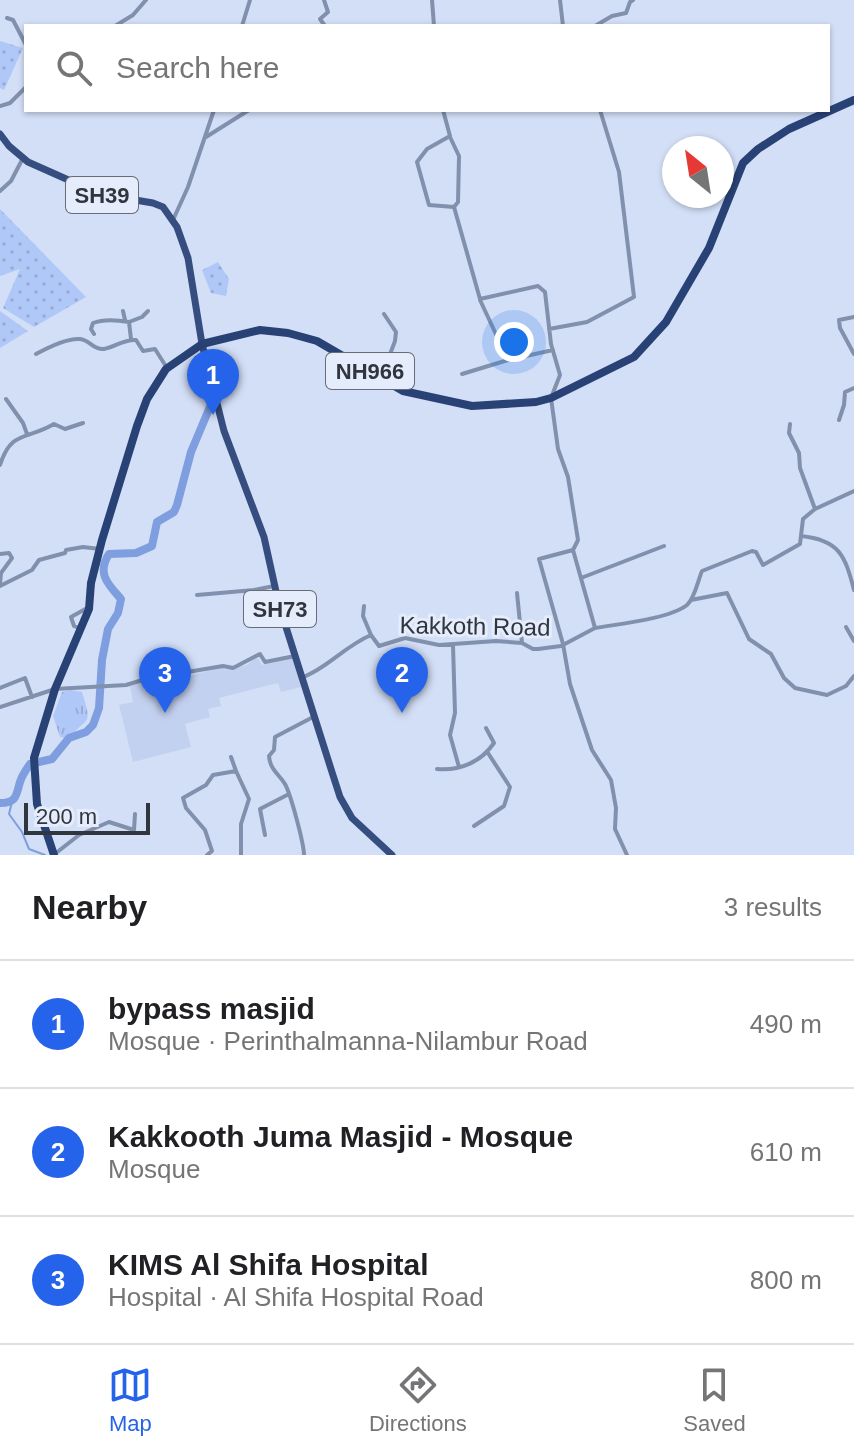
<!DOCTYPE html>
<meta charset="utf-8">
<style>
body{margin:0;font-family:Helvetica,sans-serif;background:#f6f6f6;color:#202124}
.compass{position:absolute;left:662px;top:136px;width:72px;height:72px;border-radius:50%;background:#fff;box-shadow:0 2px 6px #0004;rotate:330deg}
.scale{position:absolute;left:24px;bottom:20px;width:126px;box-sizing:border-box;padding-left:8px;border:4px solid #31353e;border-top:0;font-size:22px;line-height:28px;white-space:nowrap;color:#31353e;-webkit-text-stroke:6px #e5ecfb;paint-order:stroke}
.you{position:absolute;left:514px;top:342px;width:28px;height:28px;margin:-20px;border:6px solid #fff;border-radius:50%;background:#1a73e8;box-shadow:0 0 0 12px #1a73e833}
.badge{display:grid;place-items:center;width:52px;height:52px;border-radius:50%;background:#2563eb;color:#fff;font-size:26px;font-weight:700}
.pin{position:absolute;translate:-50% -66px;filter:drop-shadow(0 2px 4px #0008)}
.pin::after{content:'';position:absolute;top:42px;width:28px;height:24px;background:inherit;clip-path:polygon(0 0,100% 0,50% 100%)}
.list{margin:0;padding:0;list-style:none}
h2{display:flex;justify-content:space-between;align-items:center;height:104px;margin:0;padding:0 32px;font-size:34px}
h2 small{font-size:26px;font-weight:400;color:#757577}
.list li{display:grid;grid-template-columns:52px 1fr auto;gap:24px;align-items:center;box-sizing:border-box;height:128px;padding:0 32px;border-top:2px solid #e0e0e0}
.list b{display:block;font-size:30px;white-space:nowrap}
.list p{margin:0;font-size:26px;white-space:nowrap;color:#757577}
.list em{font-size:26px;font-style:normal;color:#757577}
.icon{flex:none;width:44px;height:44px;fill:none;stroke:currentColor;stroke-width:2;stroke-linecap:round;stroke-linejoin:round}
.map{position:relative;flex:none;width:854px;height:855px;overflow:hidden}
.search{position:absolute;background:#fff;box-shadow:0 2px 6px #0004;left:24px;right:24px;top:24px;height:88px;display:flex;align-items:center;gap:20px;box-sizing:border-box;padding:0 28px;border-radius:0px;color:#757577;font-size:30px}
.sheet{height:488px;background:#fff}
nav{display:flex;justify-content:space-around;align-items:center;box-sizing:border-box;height:112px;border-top:2px solid #e0e0e0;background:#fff;font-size:22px;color:#757577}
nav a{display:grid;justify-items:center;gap:4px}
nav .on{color:#2563eb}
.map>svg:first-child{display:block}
.built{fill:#c3d1f0}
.grass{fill:url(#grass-tufts)}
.park{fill:url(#park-dots)}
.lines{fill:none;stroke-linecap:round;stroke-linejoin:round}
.stream{stroke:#7e9edf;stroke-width:2}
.river{stroke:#7e9edf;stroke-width:8}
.minor{stroke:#8190ad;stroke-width:4}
.primary{stroke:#364e7f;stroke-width:7}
.trunk{stroke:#294276;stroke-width:8}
.labels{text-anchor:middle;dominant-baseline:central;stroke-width:6;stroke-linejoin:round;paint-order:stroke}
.shield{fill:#e5ecfb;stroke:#676c77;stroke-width:2}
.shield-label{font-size:22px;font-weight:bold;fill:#31353e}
.street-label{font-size:24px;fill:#31353e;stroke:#e5ecfb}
</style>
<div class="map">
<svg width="854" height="855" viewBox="0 0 854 855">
<defs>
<pattern id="grass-tufts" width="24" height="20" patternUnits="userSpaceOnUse" patternTransform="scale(2)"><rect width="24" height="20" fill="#b0c8f7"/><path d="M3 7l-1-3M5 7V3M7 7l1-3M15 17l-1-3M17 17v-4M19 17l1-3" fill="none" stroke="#98acd5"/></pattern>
<pattern id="park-dots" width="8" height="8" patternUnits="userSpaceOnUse" patternTransform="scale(2)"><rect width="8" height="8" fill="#b0c8f7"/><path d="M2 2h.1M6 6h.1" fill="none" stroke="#98acd5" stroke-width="1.8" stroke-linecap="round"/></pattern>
</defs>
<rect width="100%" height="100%" fill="#d3dff7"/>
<!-- built -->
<path class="built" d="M257,657l5,8 32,-8 7,30 -20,5 -3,-9 -59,15 2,8 -13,3 2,8 -25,7 6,23 -58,15 -14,-57 14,-3 -3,-16 20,-7 13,-1 2,4 58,-15 2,3 22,-5z"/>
<!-- grass -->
<path class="grass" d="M71,690l11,2c11,36 6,22 -13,47l-9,-2 -7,-21 9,-24z"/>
<!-- park -->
<path class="park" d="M0,41l23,7 -19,42 -4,-2z
M0,209l86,88 -52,30 -31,-19 17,-39 -20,7z
M218,262l11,17 -3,17 -15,-3 -9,-23z
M0,311l28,20 -28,17z"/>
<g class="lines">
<!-- stream -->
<path class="stream" d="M12,802l-3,12 13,18 7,17 16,6"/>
<!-- river -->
<path class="river" d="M0,803c17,0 16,-8 20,-21 2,-7 6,-12 10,-18l22,-5 17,-21 17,-6 7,-7 6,-17 3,-48 6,-31 10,-16 3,-14c-12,-14 -25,-25 -12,-45l27,-1 16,-7 5,-24 17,-10 3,-7 14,-53 21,-50"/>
<!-- minor -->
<path class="minor" d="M324,0l4,12 -8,7 5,7
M432,0l2,26
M560,0l3,26
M7,18l6,2 13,25
M115,26l18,-11 13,-15
M242,26l8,-26
M595,26l17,-10 14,-3 4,-11 3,-2
M0,106l10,-3 16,-16
M443,110l7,26 -23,13 -10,13 12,43 25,2 26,92 58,-13 7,6 6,52 9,31 -9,23 7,51 10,28 10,63 -5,10
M206,137l43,-27
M450,137l9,19 -1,46 -4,5
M0,191l11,-10 12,-23
M173,220l15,-33 26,-77
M480,300l28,60
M123,311l2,9
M854,317l-15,3 1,8 14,26
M129,322l13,-5 6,-6
M549,329l38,-7 47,-25 -15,-125 -19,-62
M94,334l-3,-5 2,-6c10,-4 25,-3 36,-1l2,17
M36,354c11,-6 32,-16 44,-15 10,1 13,11 24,10 11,-2 20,-10 32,-9l7,11 12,-2 12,19
M462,374l46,-14 45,-10
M381,378l14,-37 1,-9 -12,-18
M6,399l17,24 4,11
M839,420l5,-15 1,-13 9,-4
M0,465c11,-35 27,-25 54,-41l11,5 18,-6
M815,509l39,-18
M801,536c38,4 44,19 53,54
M573,550l-34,9 24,85 7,40 22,66 19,30 5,28 -1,21 12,26
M0,554l9,-1 3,5 -11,15 -1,11
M581,578l83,-32
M0,586l32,-16 7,-10 26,-7 1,-3 17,-3 17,2
M517,593l5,50
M197,595l57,-5 20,-4
M691,600l36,-7 22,46 22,15 13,24 11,10 32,7 19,-9 8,-10
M364,606l-1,10 8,19
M846,627l8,14
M79,628l-5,-2 -3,-9 18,-10
M595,628c23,-4 74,-9 92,-23 8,-7 11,-25 15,-34l50,-20 4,1 7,13 37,-21 3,-25 12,-10 -15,-41 -1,-15 -10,-20 1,-9
M453,645l2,68 -5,22 9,32
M303,677c23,-8 42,-31 68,-42l8,11 26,-8 34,7 57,-4 26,2 11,6h5l23,-3 34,-18 -22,-78
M0,688l25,-10 7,19
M0,707l55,-18 71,-4 20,-6 77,-13 10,2 27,-14 5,8 30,-6
M231,757l5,14
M437,769c23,2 44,-7 57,-26l-8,-15
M474,826l30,-20 6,-19 -22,-34
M265,835l-5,-26 29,-15
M56,853l23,-18 30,-13 25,8 1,-16
M207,855l5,-4 -7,-21 -19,-22 -3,-10 23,-13 7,-10 23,-4 13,28 -8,25v31
M304,855c0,-11 -13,-60 -19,-71 -6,-10 -15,-14 -16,-28l5,-6 1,-13 40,-21"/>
<!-- primary -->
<path class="primary" d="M0,134l9,12 19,16 72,32 53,9 10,4 14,20 11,31 14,86 22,87 40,106 15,68 52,164 9,28 12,21 40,37"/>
<!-- trunk -->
<path class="trunk" d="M54,855l-17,-51 -3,-46 21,-69 34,-80 2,-26 11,-43 35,-114 10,-27 19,-30 36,-25 58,-14 28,3 29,8 86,50 69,15 64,-4 15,-4 83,-41 32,-35 43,-74 34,-85 15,-14 31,-20 65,-29"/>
</g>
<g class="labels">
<!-- shield labels -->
<g class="shield">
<rect x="66" y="177" width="72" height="36" rx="6"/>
<rect x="326" y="353" width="88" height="36" rx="6"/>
<rect x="244" y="591" width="72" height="36" rx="6"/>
</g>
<g class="shield-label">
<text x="102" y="195">SH39</text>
<text x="370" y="371">NH966</text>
<text x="280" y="609">SH73</text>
</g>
<!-- street labels -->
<g class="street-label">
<text transform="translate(475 626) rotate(1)">Kakkoth Road</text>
</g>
</g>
</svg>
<svg class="compass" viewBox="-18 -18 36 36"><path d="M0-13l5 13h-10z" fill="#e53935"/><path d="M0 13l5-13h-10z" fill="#757577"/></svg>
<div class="scale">200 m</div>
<div class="you"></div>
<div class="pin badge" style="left:213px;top:415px">1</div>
<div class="pin badge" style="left:402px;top:713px">2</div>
<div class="pin badge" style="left:165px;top:713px">3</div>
<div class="search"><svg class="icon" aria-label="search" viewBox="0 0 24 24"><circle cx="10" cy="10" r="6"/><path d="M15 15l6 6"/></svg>Search here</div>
</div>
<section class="sheet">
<h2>Nearby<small>3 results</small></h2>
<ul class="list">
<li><span class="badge">1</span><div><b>bypass masjid</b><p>Mosque · Perinthalmanna-Nilambur Road</p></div><em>490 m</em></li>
<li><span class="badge">2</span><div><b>Kakkooth Juma Masjid - Mosque</b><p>Mosque</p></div><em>610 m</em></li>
<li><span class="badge">3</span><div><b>KIMS Al Shifa Hospital</b><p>Hospital · Al Shifa Hospital Road</p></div><em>800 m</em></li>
</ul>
</section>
<nav>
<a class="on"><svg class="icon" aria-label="map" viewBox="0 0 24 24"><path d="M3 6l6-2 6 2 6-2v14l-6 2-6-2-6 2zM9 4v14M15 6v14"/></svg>Map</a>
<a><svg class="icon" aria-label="directions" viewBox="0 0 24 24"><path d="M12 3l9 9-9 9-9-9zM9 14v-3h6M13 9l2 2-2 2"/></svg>Directions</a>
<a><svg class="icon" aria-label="saved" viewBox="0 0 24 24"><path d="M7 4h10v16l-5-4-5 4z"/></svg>Saved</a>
</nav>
